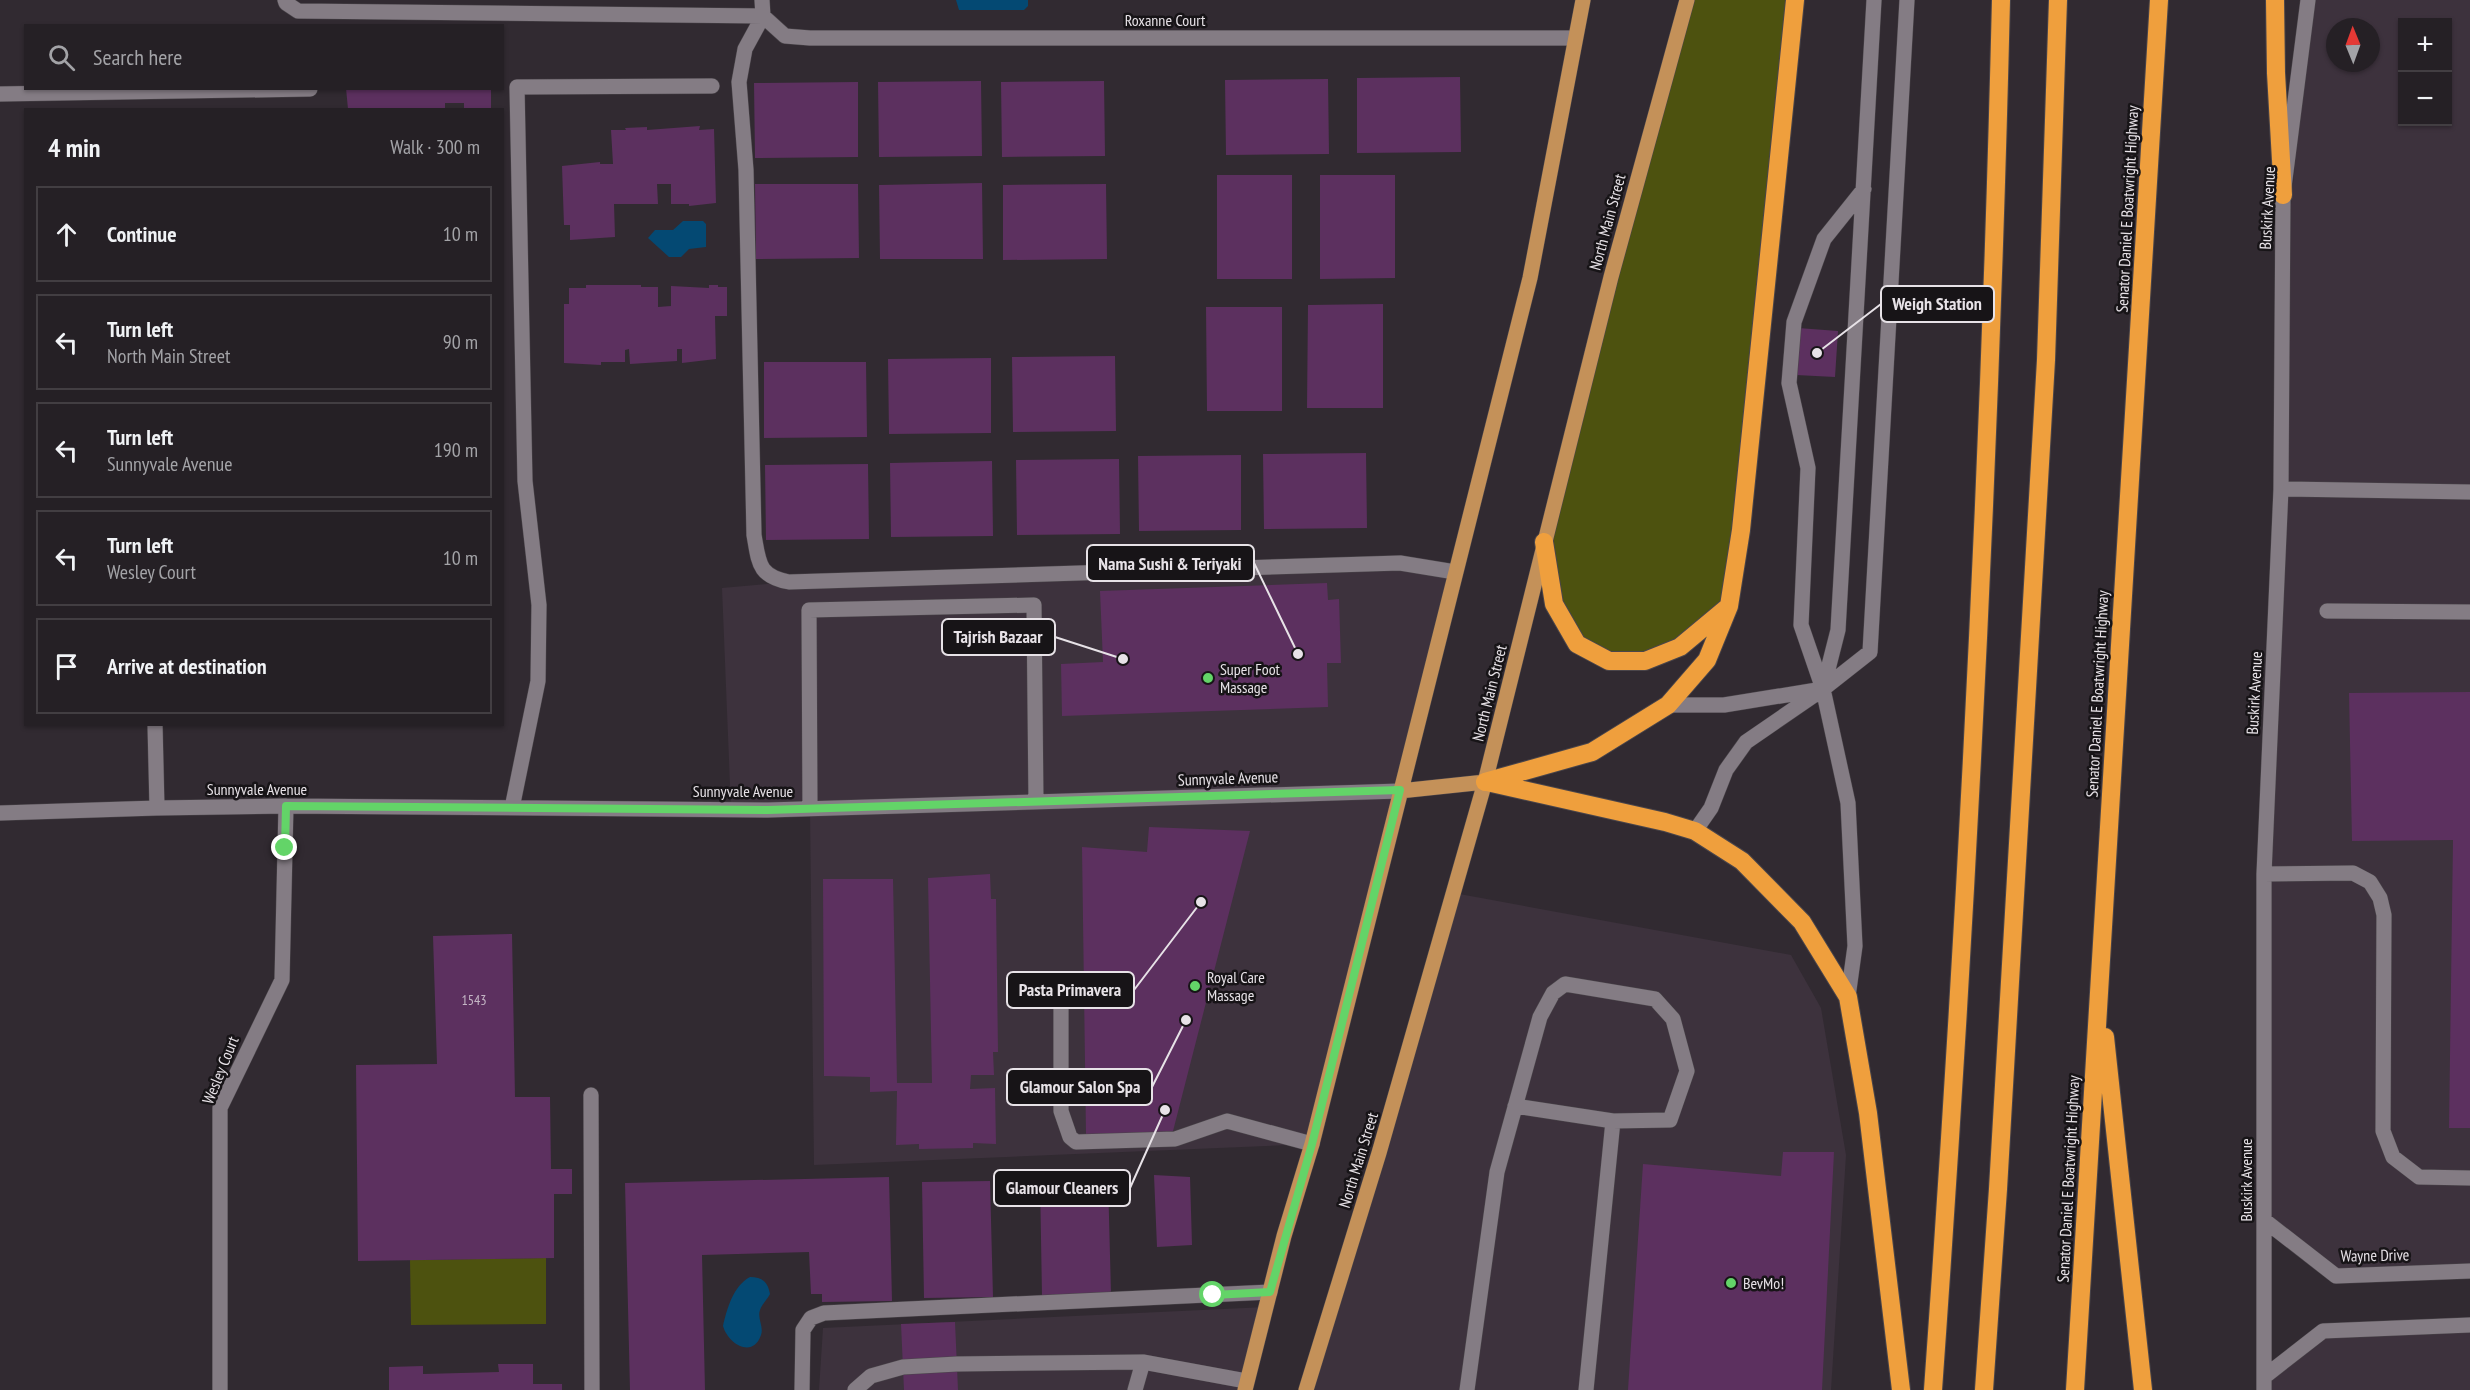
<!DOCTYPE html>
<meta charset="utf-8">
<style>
body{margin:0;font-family:"PT Sans Narrow",sans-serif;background:#2d282d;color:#f1f3f6}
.controls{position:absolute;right:18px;top:18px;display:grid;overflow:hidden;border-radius:0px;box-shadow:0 2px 4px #0004}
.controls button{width:54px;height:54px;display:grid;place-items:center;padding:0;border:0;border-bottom:2px solid #423e42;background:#252025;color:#f1f3f6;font:30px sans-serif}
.compass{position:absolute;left:2326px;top:18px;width:54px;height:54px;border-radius:50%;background:#252025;box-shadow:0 2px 4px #0004;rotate:359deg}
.stop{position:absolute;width:18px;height:18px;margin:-14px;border:4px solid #63d468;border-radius:50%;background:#fff}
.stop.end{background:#63d468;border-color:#fff;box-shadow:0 2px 6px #0008}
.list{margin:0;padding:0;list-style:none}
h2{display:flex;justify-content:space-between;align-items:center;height:78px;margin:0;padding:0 24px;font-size:26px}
h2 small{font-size:20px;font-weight:400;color:#a3a3a7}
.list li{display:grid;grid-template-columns:39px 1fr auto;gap:18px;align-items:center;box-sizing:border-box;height:96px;margin:0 12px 12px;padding:0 12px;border:2px solid #423e42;border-radius:0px}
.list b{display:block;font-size:22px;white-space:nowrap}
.list p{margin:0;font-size:20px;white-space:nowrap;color:#a3a3a7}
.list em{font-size:20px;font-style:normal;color:#a3a3a7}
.icon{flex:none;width:33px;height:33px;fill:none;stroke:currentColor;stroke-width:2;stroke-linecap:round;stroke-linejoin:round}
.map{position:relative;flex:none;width:2470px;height:1390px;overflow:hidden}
.search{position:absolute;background:#252025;box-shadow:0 2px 4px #0004;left:24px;top:24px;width:480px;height:66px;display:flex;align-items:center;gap:15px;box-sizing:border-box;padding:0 21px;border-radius:0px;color:#a3a3a7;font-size:22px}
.panel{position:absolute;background:#252025;box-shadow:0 2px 4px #0004;left:24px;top:108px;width:480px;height:618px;border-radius:0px}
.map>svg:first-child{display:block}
.built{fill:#3d323d;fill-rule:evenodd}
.green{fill:#4d520f}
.water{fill:#044973}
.building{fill:#5c305f}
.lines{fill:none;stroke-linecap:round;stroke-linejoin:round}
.minor-casing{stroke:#4a454a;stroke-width:16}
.major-casing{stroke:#4a454a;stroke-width:16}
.highway-casing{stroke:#4a454a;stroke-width:20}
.minor{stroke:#847c84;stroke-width:15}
.major{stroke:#c49159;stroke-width:15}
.highway{stroke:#ef9f3d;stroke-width:18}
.route{stroke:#63d468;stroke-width:8}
.poi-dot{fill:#63d468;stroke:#171417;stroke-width:2}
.labels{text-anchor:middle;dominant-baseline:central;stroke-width:5;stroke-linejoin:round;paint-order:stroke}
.number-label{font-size:14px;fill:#c4b6c5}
.street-label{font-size:16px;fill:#e7e2e7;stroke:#171417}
.poi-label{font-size:16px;fill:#e7e2e7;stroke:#171417;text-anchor:start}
.leader{fill:none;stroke:#e7e2e7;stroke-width:2}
.callout-dot{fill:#e7e2e7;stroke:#171417;stroke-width:2}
.callout{fill:#171417;stroke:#e7e2e7;stroke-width:2}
.callout-label{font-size:18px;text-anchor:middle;font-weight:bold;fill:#e7e2e7}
</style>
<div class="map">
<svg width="2470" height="1390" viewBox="0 0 2470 1390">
<rect width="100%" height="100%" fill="#312a31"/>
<!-- built -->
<path class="built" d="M2311,0h159v1271l-134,5 -72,-56 19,-934zM2402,22h46v100h-46zM2335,27h36v36h-36z
M1358,565l97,7 -143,572 -498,21 -4,-356h-79l-9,-221 67,-6z
M1454,893l337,62 30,53 25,147 -15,235h-525z
M1266,1307l-21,83h-426l4,-62z
M2470,1325v65h-206v-13l59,-46z"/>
<!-- green -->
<path class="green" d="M1688,0h107l-66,606 -84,55 -68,-17 -23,-40 -10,-62z
M546,1258v66l-135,1 -1,-65z"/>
<!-- water -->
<path class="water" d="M956,0h72v6l-4,4h-65z
M683,221h20l3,3v23l-17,2 -8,8h-12l-21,-19 7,-8h18z
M750,1277c12,0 18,5 20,17 -3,6 -8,10 -10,16 -3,8 4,17 1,25 -8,24 -33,9 -38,-9 4,-17 10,-40 27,-49z"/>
<!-- building -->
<path class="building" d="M1460,77l1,75 -104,1v-75z
M1328,79l1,75 -103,1 -1,-75z
M981,81l1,75 -103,1 -1,-75z
M1104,81l1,75 -103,1 -1,-75z
M858,82v75l-103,1 -1,-75z
M346,88h145v22h-27v-7h-19v7l-97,-1z
M700,126l-1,4 15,-1 2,74 -27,3v-2h-18v-20h-14l1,20h-44l1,33 -45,3v-15h-6l-2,-59 38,-4v2h13l-2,-34h15l-1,-2 22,-1v3z
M1217,175h75v104h-75z
M1320,175h75v103l-75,1z
M982,183l1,76h-103l-1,-74z
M755,184h103l1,74 -103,1z
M1106,184l1,75 -104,1v-75z
M586,285h55v2h17v20l13,-1v-20l38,2v-3h9v2h9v29h-12l1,43 -34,4v-14h-5v12l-47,3 -1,-15 -4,1v12h-24v3l-37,-2v-59h5v-16h17z
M1383,304v104h-76l1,-103z
M1206,307h76v104h-75z
M1798,328l40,3 -3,46 -39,-2z
M1115,356l1,75 -103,1 -1,-75z
M991,358v75l-102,1 -1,-75z
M764,362h102l1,75 -103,1z
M1366,453l1,75 -103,1 -1,-75z
M1241,455v75l-102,1 -1,-75z
M1119,459l1,75 -103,1 -1,-75z
M992,461l1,75 -102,1 -1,-74z
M868,464l1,75 -103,1 -1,-75z
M1327,583l1,17 11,-1 2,64h-14l1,44 -266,9 -1,-52 42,-2 -3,-71z
M2470,692v436h-21l4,-288 -101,1 -3,-148z
M1149,827l101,4 -78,304 -86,-1 -4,-287 65,5z
M990,874l1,25h5l2,153h-5l1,23h-23l-1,14 25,-1 1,56 -23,-1v5l-54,1v-5l-23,1 1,-54 -27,1v-15l-46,-1 -1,-197h70l4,204h35l-4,-205z
M512,934l3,163h35l1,72h21v25h-18v64l-196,3 -2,-196 81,-1 -4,-128z
M1783,1152h51l-12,238h-194l15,-226 138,12z
M1154,1175l36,2 2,68 -35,2z
M889,1177l3,124 -70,1v-8h-11l-2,-42 -107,3 3,135h-75l-5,-207z
M1108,1178l3,116 -69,2 -2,-116z
M990,1181l3,116 -69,1 -2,-116z
M955,1322l3,68h-54l-3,-66z
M498,1364h35v20h29v6h-173v-23l34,-1v8l76,-2z"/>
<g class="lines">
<!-- minor casing -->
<g class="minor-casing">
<path id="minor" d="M285,0l1,3 12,8 465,5 -18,33 -6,33 7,88 8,365c5,28 4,41 35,47l611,-19 55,9
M762,0l1,16 22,20 25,2h765
M0,94l310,-5
M2281,489l189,3
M2327,611l143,1
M1823,689l15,-59 36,-630
M1668,705h56l93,-15
M155,724l2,84
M512,808l26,-127 1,-76 -14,-124 -8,-394 195,-1
M810,808l-1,-198 225,-5 2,197
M0,813l157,-5 129,-2 482,4 632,-19
M1695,831l16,-23 15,-38 20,-28 77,-53 47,-37 37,-652
M2264,874l89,-1 17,9 10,16 4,17 -1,216 10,26 26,20 51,1
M1848,997l7,-51 -7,-143 -25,-114 -22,-64 7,-157 -19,-85 5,-61 30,-83 40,-50
M1061,998v113l9,26 6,5 99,-3 52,-18 85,23
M591,1095l1,295
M2264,1220l72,56 134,-5
M2264,1377l59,-46 147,-6
M220,1390v-282l62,-128 4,-174
M802,1390l1,-60 8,-12 13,-5 446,-21
M855,1390l16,-14 32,-9 54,-3 186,-2 103,19
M1135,1390l8,-28
M1467,1390l30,-218 43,-155 13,-24 12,-9 90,15 18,20 14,52 -17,49 -57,1 -98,-15
M1586,1390l27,-269
M2264,1390v-516l17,-385 2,-294 25,-195"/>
</g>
<!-- major casing -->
<g class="major-casing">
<path id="major" d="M1400,791l85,-9
M1245,1390l39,-154 28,-92 218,-866 53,-278
M1306,1390l73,-237 106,-371 126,-505 76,-277"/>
</g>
<!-- highway casing -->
<g class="highway-casing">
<path id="highway" d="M2275,0l1,73 7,122
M1544,542l10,62 23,40 32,17h36l35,-14 48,-40
M1485,782l107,-30 76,-47 39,-45 22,-54 12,-76 54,-530
M1487,782l178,40 30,9 47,30 60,61 46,75 20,116 33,277
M2105,1037l38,353
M1933,1390c33,-463 57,-926 68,-1390
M1984,1390l14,-201 48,-829 12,-360
M2075,1390l84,-1390"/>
</g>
<!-- minor -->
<use href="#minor" class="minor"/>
<!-- major -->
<use href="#major" class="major"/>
<!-- highway -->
<use href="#highway" class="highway"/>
</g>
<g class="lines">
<!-- route -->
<path class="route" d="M285,848l1,-42 482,4 632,-20 -88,354 -42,148 -57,3"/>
</g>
<!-- markers -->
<g class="poi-dot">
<circle cx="1208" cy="678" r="6"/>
<circle cx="1195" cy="986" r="6"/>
<circle cx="1731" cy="1283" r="6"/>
</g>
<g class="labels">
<!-- number labels -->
<g class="number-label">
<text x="474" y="1000">1543</text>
</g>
<!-- street labels -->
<g class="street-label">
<text x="1165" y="20">Roxanne Court</text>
<text transform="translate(2267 208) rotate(-87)">Buskirk Avenue</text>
<text transform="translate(2127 209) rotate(-87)">Senator Daniel E Boatwright Highway</text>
<text transform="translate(1607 222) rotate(-75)">North Main Street</text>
<text transform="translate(1489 693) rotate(-76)">North Main Street</text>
<text transform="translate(2254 693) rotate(-87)">Buskirk Avenue</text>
<text transform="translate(2097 694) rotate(-87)">Senator Daniel E Boatwright Highway</text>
<text transform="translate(1228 778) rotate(-2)">Sunnyvale Avenue</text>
<text x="257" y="789">Sunnyvale Avenue</text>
<text x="743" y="791">Sunnyvale Avenue</text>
<text transform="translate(220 1070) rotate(-68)">Wesley Court</text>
<text transform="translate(1358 1160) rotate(-73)">North Main Street</text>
<text transform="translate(2068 1179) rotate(-87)">Senator Daniel E Boatwright Highway</text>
<text transform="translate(2246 1180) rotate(-90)">Buskirk Avenue</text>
<text transform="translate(2375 1255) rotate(-1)">Wayne Drive</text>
</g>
<!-- poi labels -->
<g class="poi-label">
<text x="1220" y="669">Super Foot<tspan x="1220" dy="18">Massage</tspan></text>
<text x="1207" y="977">Royal Care<tspan x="1207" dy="18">Massage</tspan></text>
<text x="1743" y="1283">BevMo!</text>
</g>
</g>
<!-- callouts -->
<path class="leader" d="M1817 353L1881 304M1298 654L1254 563M1123 659L1055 637M1201 902L1134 990M1186 1020L1152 1087M1165 1110L1130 1188"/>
<g class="callout-dot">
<circle cx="1817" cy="353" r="6"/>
<circle cx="1298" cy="654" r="6"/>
<circle cx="1123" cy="659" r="6"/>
<circle cx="1201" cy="902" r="6"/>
<circle cx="1186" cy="1020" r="6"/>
<circle cx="1165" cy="1110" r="6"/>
</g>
<g class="callout">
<rect x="1881" y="286" width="113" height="36" rx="6"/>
<rect x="1087" y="545" width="167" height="36" rx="6"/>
<rect x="942" y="619" width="113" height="36" rx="6"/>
<rect x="1007" y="972" width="127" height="36" rx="6"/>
<rect x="1007" y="1069" width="145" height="36" rx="6"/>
<rect x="994" y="1170" width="136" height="36" rx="6"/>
</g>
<g class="callout-label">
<text x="1937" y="310">Weigh Station</text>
<text x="1170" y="570">Nama Sushi &amp; Teriyaki</text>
<text x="998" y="643">Tajrish Bazaar</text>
<text x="1070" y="996">Pasta Primavera</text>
<text x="1080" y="1093">Glamour Salon Spa</text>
<text x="1062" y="1194">Glamour Cleaners</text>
</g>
</svg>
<div class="controls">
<button>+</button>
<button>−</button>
</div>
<svg class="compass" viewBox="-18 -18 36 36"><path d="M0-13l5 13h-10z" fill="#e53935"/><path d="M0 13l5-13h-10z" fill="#a3a3a7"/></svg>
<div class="stop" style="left:1213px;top:1295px"></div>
<div class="stop end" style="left:285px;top:848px"></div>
<div class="search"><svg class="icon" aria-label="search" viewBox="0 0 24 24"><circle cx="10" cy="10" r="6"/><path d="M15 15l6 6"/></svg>Search here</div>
<section class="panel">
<h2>4 min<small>Walk · 300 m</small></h2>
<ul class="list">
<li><svg class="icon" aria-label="ahead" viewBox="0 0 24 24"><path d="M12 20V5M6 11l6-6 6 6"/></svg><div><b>Continue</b></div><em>10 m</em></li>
<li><svg class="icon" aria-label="left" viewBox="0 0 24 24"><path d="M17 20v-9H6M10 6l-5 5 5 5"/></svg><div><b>Turn left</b><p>North Main Street</p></div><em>90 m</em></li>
<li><svg class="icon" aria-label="left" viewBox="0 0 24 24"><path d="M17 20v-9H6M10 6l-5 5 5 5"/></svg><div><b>Turn left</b><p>Sunnyvale Avenue</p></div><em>190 m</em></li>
<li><svg class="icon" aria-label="left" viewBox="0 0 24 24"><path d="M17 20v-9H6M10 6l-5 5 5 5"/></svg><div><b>Turn left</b><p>Wesley Court</p></div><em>10 m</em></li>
<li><svg class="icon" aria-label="arrive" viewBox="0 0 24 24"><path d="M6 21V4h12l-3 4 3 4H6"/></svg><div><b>Arrive at destination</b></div></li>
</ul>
</section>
</div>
